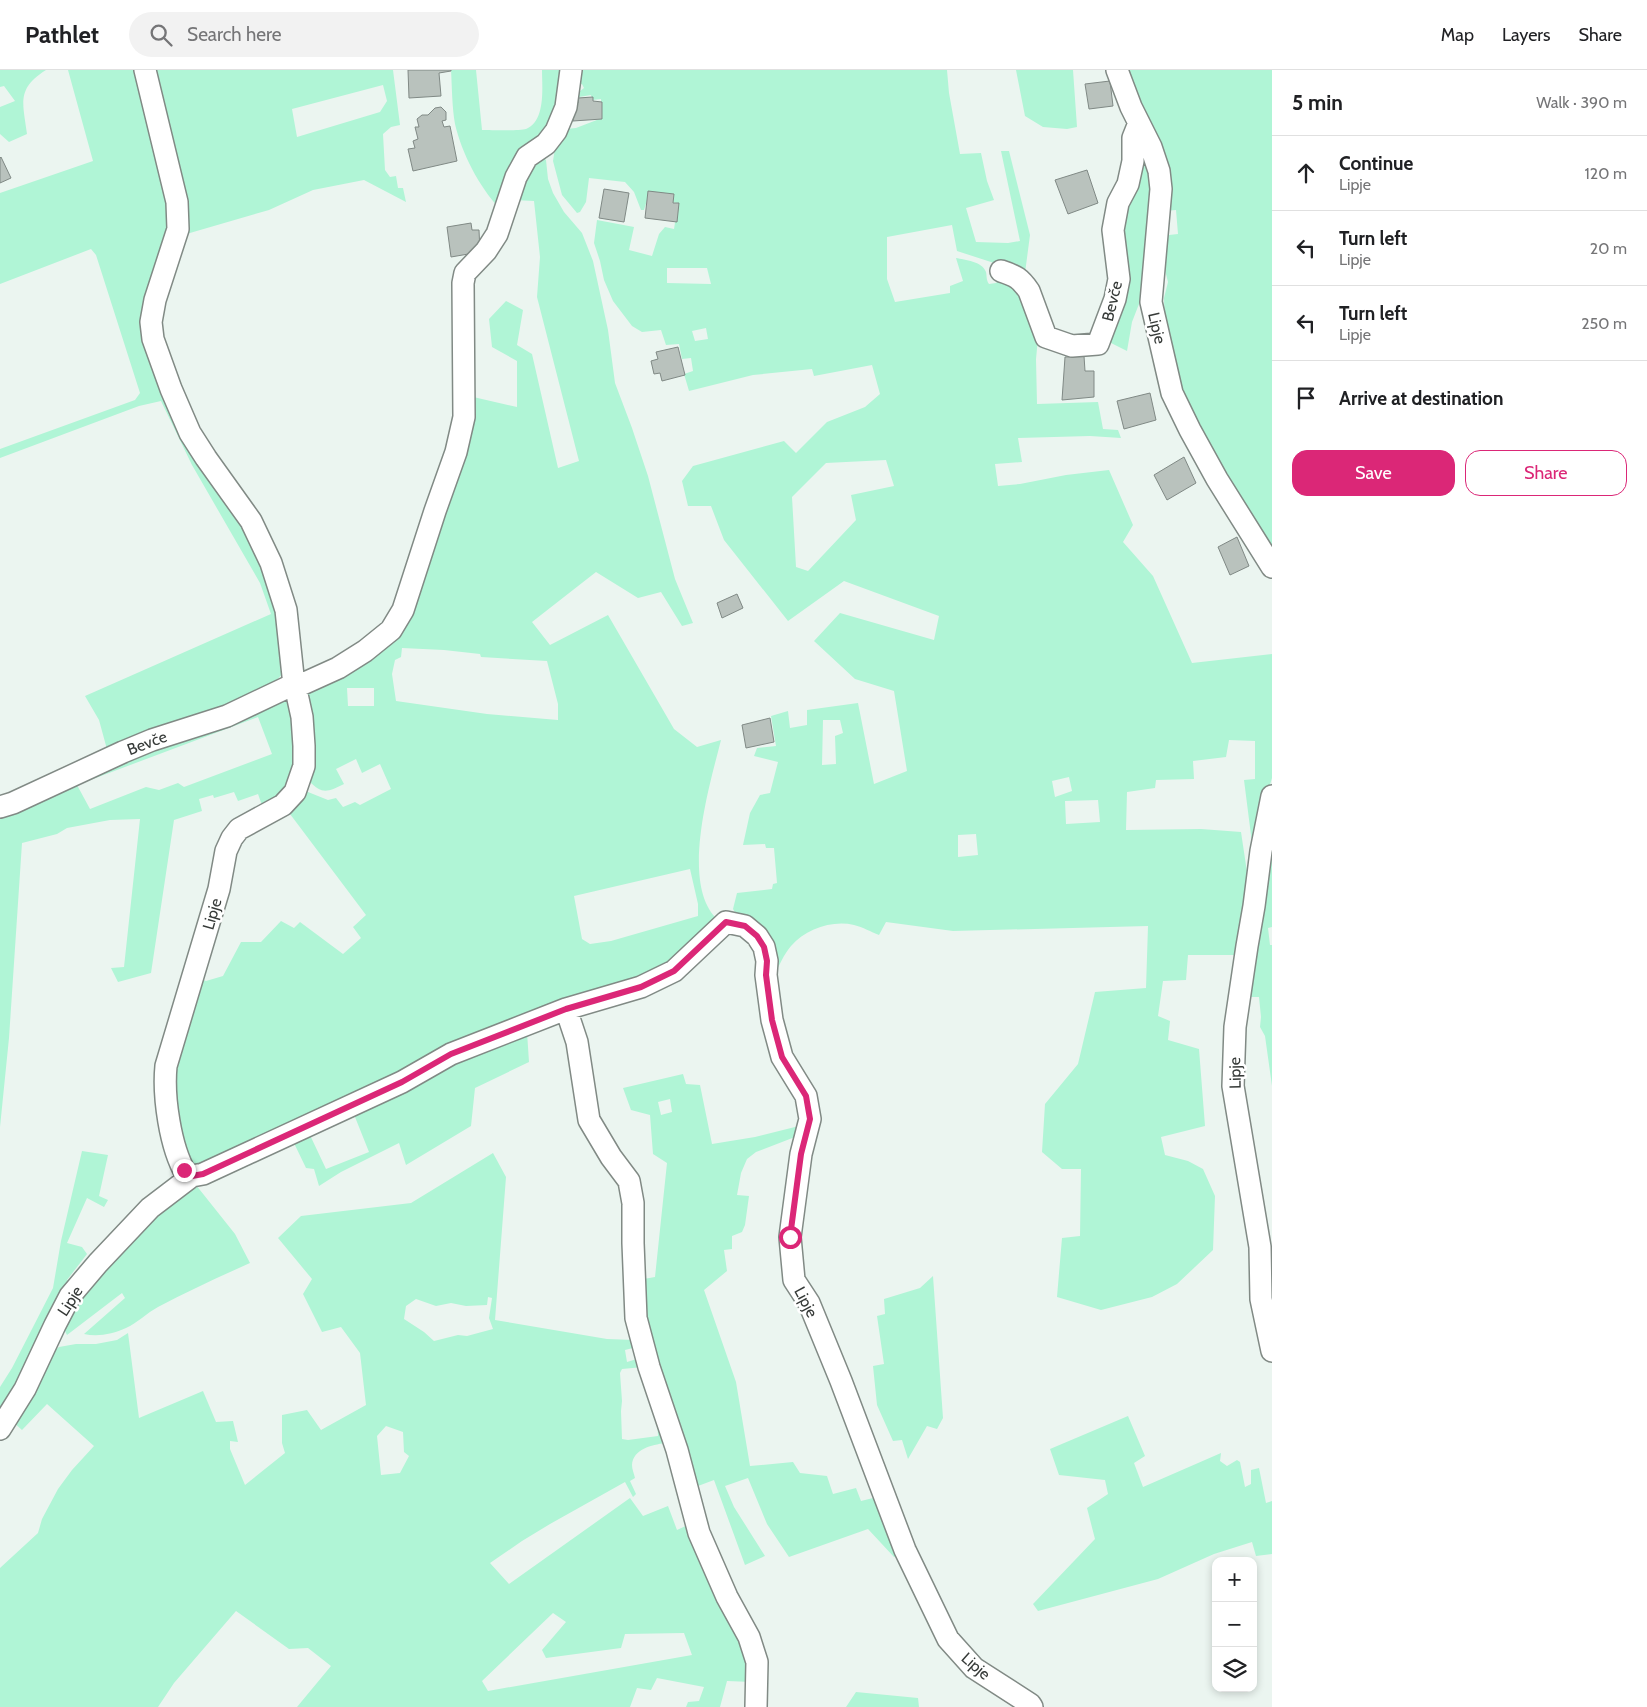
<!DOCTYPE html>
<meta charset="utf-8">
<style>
body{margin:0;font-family:Cabin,sans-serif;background:#f2f2f2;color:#202124}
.controls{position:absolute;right:15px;bottom:15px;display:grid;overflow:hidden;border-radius:10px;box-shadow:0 2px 8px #0003}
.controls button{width:45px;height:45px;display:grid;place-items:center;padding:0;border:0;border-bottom:1px solid #e0e0e0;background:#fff;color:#202124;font:25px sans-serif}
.stop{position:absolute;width:15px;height:15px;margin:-11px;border:4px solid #db2777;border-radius:50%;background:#fff}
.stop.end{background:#db2777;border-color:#fff;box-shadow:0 1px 5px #0008}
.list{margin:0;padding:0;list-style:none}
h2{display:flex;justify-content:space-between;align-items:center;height:65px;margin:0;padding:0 20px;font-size:21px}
h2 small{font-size:16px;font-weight:400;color:#757577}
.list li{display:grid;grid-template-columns:32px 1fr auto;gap:15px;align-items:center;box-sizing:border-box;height:75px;padding:0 20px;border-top:1px solid #e0e0e0}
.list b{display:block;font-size:19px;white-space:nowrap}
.list p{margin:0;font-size:16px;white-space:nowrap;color:#757577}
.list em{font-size:16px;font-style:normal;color:#757577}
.actions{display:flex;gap:10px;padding:15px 20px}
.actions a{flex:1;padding:11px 0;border:1px solid #db2777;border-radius:15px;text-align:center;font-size:18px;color:#db2777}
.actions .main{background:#db2777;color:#fff}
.icon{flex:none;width:28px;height:28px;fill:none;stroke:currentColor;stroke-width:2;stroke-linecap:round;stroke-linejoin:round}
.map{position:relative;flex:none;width:1272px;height:1637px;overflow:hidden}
header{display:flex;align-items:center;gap:30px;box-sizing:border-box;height:70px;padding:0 25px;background:#fff;border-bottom:1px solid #e0e0e0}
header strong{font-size:24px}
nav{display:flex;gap:28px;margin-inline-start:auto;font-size:18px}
.search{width:350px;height:45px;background:#f2f2f2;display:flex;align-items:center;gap:12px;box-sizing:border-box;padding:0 18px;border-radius:28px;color:#757577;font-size:19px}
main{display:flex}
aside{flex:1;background:#fff}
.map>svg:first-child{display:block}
.green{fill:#b0f5d6;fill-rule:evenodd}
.building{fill:#b9c2bd;stroke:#808985}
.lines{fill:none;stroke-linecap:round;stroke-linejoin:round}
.minor-casing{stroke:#818a85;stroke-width:24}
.minor{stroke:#fff;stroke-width:21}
.route{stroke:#db2777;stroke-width:6}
.labels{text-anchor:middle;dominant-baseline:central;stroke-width:5;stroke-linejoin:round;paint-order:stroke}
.street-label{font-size:16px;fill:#363a38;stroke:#fff}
</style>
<header>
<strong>Pathlet</strong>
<div class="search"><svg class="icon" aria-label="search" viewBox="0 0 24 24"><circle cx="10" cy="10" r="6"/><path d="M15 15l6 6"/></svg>Search here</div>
<nav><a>Map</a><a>Layers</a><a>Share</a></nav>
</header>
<main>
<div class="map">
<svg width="1272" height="1637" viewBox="0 0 1272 1637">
<rect width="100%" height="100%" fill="#ebf5f0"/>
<!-- green -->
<path class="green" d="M0,0h46c-30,19 -23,33 -19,64l-18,8 -9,-8v-27l15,-6 -11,-15 -4,1z
M68,0h71l33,140 -27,118 104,203 27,68 8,73 -9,10 -25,16 -142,55 -9,-33 -14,-24 186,-82 -11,-31 -68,-118 -31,-64 -22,5 -139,52v-9l135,-49 5,-7 -44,-138 -5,-6 -91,35v-91l93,-32z
M149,0h244l7,55 -9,2 -8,7 2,36 5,7 6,-1 2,12h5l3,14 -42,-22 -51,10 -44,20 -86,25zM383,15l4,16 -7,11 -83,25 -5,-28z
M451,0h25l6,60c10,0 37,1 44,-1 20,-8 16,-42 16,-59h22l-6,37 -59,101c-20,-22 -37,-54 -44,-84 -3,-17 -3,-37 -4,-54z
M582,0h365l2,23 11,61 21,-1 6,28 7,19 -28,8 10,34 32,1 12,-2 -19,-90h8l21,84 -5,38 -68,-22 -5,-26 -65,12v42l8,23 55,-9v-7l13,-5 -7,-23c9,2 26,3 30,14 1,4 0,8 3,12l7,-1 8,-7 13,6 21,56 -2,21 1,45 61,-2 5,27 15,1 3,8 -31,-2 -72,2 4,24 -27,2 3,22 22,-2 46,-9 43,-5 24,55 -10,17 30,34 39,87 80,-9v124l-20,65 -8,-63 11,-1v-38l-26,-1 -3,17 -33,4 1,18 -38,1 -1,8 -28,4 -1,38 75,-1 40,3 6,40 7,1 -14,82h-52l-2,25 -23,1 -5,35 12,5 -2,19 31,9 6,77 -44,11 4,18 23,6 15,8 12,27 -2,54 -36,34 -25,13 -51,13 -44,-13 5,-59 18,-2 1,-67h-19l-20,-17 3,-48 33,-40 17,-72 51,-4 2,-62 -195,5 -67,-9 -7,13c-8,-3 -16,-8 -25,-10 -22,-5 -48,4 -63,21 -7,8 -12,20 -17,30l-41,-67 4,-16 35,-4 1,-5 4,-1 -3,-35h-8l-1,-4 -22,1 7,-32 10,-18 10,-2 8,-31 -24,-6 3,-8 19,-2 -5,-30 17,-5 2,17 17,-3v-15l51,-7 16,81 33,-13 -13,-80 -39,-12 -41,-38 26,-28 94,27 5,-24 -95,-35 -56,40 -64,-81 -13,-34h-23l-6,-25 11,-15 91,-25 12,12 31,-31 38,-15 15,-13 -8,-29 -58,11 -2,-7 -59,6 -64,16 -5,-17 9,-3 -2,-13 -9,1 -3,-15 -13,1 -5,-15 -19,2 -10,-6 -19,-25 -9,-21 -4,-19 -6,-18 3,-23 37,7 -5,23 23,6 7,-22 6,-7 9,2 4,-26 -7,-1 -22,-8 -5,16h-3l-7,-18 -9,-10 -36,-4 -3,24 -6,10 -3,1 -15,-18 -9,-34 2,-13 11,-19 10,-1 26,-10 -1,-19 -9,1 -1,-5 -12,2v-5l5,-4 -2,-4 -6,1zM667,198h40l4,16 -44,-1zM706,258l2,11 -13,2 -3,-10zM886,390l8,26 -43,9 5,25 -48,51 -12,-4 -4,-70 34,-34zM823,650h17l3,13 -8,3 1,28 -14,1zM1069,707l3,14 -17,6 -3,-16zM1098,730l2,22 -34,2 -1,-23zM976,764l2,21 -20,2v-22z
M1016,0h57l4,57 -10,2 -24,-2 -18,-11z
M1125,0h147v486l-87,-149 -20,-76 -1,-33 4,-16 -3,-12 -6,-6 1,-28 18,-2 -2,-24 -12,1z
M1137,73l18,25 -9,118 -14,36 -5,29 -16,-8 1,-12 12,-106 12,-46z
M540,84l6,6 2,19 5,14 11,19 18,21 11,28 15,69 7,53 17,45 16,48 27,103 18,44 -11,3 -21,-34 -23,6 -42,-26 -64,50 18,23 58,-30 66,114 23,18 24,-7c-11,44 -42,145 -3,180l-41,45 -486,205 -21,-77 29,-115 7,3 17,-5 18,-34h20l20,-21 13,7 6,-6 43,32 18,-16 -8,-11 13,-12 -79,-105 16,-20 25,10 8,-2 7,9 12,-5 5,3 31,-16 -11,-25 -18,9 -6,-14 -20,10 8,15c-17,8 -21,11 -35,-3l-6,-87 81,-52 85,-246 48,11v-46l-25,-14 -3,-28 17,-18 17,9 -6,35 15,9 26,114 21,-7 -42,-164 3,-40 -6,-56 -20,-1zM402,578l42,2 36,4 1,3 66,4 11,43v16l-71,-6 -91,-13 -4,-27 3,-14 6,-3zM347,618h27v18h-26zM690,799l8,35v12l-87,25 -21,3 -8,-5 -8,-43z
M291,619l6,87 -33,35 -6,-17 -20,7 -4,-9 -20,6 -1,-3 -14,4 3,12 -28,9 -23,153 -33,9 -7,-14 13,-1 16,-148 -30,1 -43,8 -10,6 -35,9 -13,195 -9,89v-316zM258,647l14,37 -88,33 -6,-4 -19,7 -13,-3 -56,22 -13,-24z
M1272,740v117l-4,1 2,17h2v141l-7,-50 -5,-9 1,-10 -2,-20h-15z
M527,962l2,30 -54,26 -4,38 -65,39 -7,-22 -58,29 -22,14 -5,-17 -8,-1 -13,-27 16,-8 17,36 43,-17 -16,-40 65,-32z
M683,1004l3,10 14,1 12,59 43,-7 48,-12 -8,12 -39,15 -9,7 -6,14 -4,22 12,1 -4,29 -3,7 -10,4v13l-8,1 3,21 -23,19 32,92 14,84 43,-4 7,11 27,3 6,18 23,-6 5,13 12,-3 25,57 -4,2 -26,-28 -79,28 -22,-33 -19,-46 -23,8 9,21 31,49 -20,9 -31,-85 -24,9 -25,-86 -27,-123 17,-3 12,-114 -14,-9 -3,-39 -19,-5 -8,-22zM670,1029l2,13 -11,3 -3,-13z
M82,1081l26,4 -9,41 9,4 -4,7 -17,-9 -20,45 15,4 5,7 -20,26 4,5 -71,130v-28l12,-19 41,-80 8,-47z
M493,1083l13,24 -11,143 112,19 27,1 3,7 -12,3 2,12 13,-4 3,9 -21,2 -2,4 2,28 -1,10 1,28 6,1 30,-4 -1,-21 8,28c-13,2 -32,6 -33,22 0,4 2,9 3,13l-5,3 6,13 -3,3 -8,-15 -75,42 -28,17 -32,22 19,21 121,-86 13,18 25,-10 9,24 15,-7 53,119 7,40 -25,-1 -7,26h-34l2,-5 11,-1 5,-14 -47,-9 -6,12 -14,-2 -7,19h-333l34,-41 -23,-18 -19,1 -53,-38 -62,72 -16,24h-158v-139l38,-35 4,-14 16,-30 14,-19 22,-24 -47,-42 -25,26 -10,-9 34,-64 13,-10 17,-3h20l21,-4 11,-7 11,85 64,-27 13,31 17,-1 5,21 -8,-1v8l15,36 40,-32 -3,-10v-28l25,-5 14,20 45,-25 -6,-52 -19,-26 -19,5 -19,-38 9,-15 -34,-41 23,-22 110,-13zM488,1227l4,1 -3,20 4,11 -26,7 -9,-1 -24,6 -10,-9 -20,-13 2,-13 10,-7 20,7 15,-3 15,3 21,-1zM386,1356l17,6 1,20 5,4 -9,17 -19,2 -4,-39zM553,1543l13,9 -24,28 4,8 75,-10 4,-14 59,-1 8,22 -204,36 -6,-10z
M196,1115l39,49 15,29c-31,14 -62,28 -92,44 -11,6 -21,16 -32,21 -13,6 -28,9 -42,6l41,-36 -3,-5 -55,42 -5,-10 4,-10 70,-86z
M933,1206l10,142 -6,11 -10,-3 -19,33 -6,-19 -9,1 -16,-36 -4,-39 11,-2 -7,-48 8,-2 -1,-15 36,-11z
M1128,1346l17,40 -11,7 9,24 78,-34 -1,8 7,5 10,-6 3,2 5,25 6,-3v-14l8,-2 7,35 6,-2v53l-16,2 -4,-14 -38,12 -56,25 -120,32 -5,-7 62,-65 -8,-31 21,-14 -3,-14 -46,-5 -9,-26z
M856,1622l62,6 1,9h-73z"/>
<!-- building -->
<path class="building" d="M408,0h43v1l-12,2 2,23 -32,2z
M1110,11l3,25 -24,3 -4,-25z
M593,27v4l9,1v17l-29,2v-18h5v-5z
M441,37l5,5v8l-4,1 2,6 6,-1 7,35 -44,10 -5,-22 7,-1 -2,-7 5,-2 -3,-12h4l-2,-8 5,-4h6l7,-7z
M1,87l10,21 -11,5v-25z
M1087,100l11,33 -30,11 -13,-34z
M604,119l25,4 -5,29 -25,-4z
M648,121l26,3 -1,9h6l-2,19 -32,-4z
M471,153l1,7h7l1,22 -29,5 -4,-30z
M678,277l7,28 -23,6 -2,-8 -6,1 -3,-13 7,-2 -2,-7z
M1084,286l1,15h9v26l-32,3 3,-43z
M1150,323l6,27 -32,9 -7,-28z
M1184,387l12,26 -29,17 -13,-25z
M1237,467l12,29 -19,9 -12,-28z
M737,524l6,14 -21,10 -5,-15z
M770,648l4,24 -28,6 -4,-23z"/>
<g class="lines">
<!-- minor casing -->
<g class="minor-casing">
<path id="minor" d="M145,0l32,132 1,27 -23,71 -4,22 2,17 18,50 19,44 16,25 45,63 20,42 15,47 7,66 9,41 2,29v20l-9,26 -12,13 -44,24 -7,9 -6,13 -7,38 -53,177c-3,30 4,81 20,108l6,2
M1117,0l14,37 20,40 8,24 2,18 -10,113 21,91 18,37 27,49 55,88
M1001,201c15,5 19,7 28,20l17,46 26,9 26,-2 17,-45 4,-20 -6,-49 5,-27 10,-19 5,-23v-23l6,-15
M1272,726l-11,55 -7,55 -7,40 -12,81 -2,59 27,161 1,52 11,52
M0,737l13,-4 110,-51 29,-12 75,-24 61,-29h8l42,-19 27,-17 26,-21 12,-20 32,-99 21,-59 8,-35 -1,-134 2,-10 21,-22 11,-17 19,-57 11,-20 19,-13 10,-13 10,-24 5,-37
M566,939l11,33 12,78 22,37 18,24 4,22v40l3,75 13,49 28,83 22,83 28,64 22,40 8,25 -1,45
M0,1359l25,-40 30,-64 15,-29 28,-33 52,-55 42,-32 11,-2 199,-92 49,-28 115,-45 75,-22 33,-16 52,-49 19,4 12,10 7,11 3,14 -1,14 6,45 10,37 24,39 4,23 -9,35 -11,83 4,43 15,23 32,78 64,169 43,89 26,29 56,36 2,3"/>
</g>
<!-- minor -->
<use href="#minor" class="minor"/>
</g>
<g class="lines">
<!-- route -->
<path class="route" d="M184,1100l2,4 6,2 11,-2 199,-92 49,-28 115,-45 75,-22 33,-16 52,-49 19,4 12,10 7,11 3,14 -1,14 6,45 10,37 24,39 4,23 -9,35 -11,83"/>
</g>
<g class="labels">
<!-- street labels -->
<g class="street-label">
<text transform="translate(1112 231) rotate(-76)">Bevče</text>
<text transform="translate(1157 258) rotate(77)">Lipje</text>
<text transform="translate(147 673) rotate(-21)">Bevče</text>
<text transform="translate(212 844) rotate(-74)">Lipje</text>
<text transform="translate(1235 1003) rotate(-91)">Lipje</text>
<text transform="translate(70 1231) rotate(-57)">Lipje</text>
<text transform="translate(806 1232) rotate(62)">Lipje</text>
<text transform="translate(976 1596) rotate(41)">Lipje</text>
</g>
</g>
</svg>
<div class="controls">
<button>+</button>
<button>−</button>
<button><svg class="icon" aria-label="layers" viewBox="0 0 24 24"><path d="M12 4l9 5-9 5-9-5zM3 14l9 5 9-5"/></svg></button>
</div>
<div class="stop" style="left:790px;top:1167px"></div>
<div class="stop end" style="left:184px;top:1100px"></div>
</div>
<aside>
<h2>5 min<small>Walk · 390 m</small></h2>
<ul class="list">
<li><svg class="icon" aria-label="ahead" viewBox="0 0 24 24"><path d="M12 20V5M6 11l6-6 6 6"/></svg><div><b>Continue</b><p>Lipje</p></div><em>120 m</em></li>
<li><svg class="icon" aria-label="left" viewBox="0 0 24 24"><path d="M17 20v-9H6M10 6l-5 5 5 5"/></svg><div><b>Turn left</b><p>Lipje</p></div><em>20 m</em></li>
<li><svg class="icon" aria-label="left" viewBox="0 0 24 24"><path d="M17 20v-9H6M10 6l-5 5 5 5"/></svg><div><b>Turn left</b><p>Lipje</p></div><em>250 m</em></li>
<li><svg class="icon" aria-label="arrive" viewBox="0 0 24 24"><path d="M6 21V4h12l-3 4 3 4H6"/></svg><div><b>Arrive at destination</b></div></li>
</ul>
<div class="actions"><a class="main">Save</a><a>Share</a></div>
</aside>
</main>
